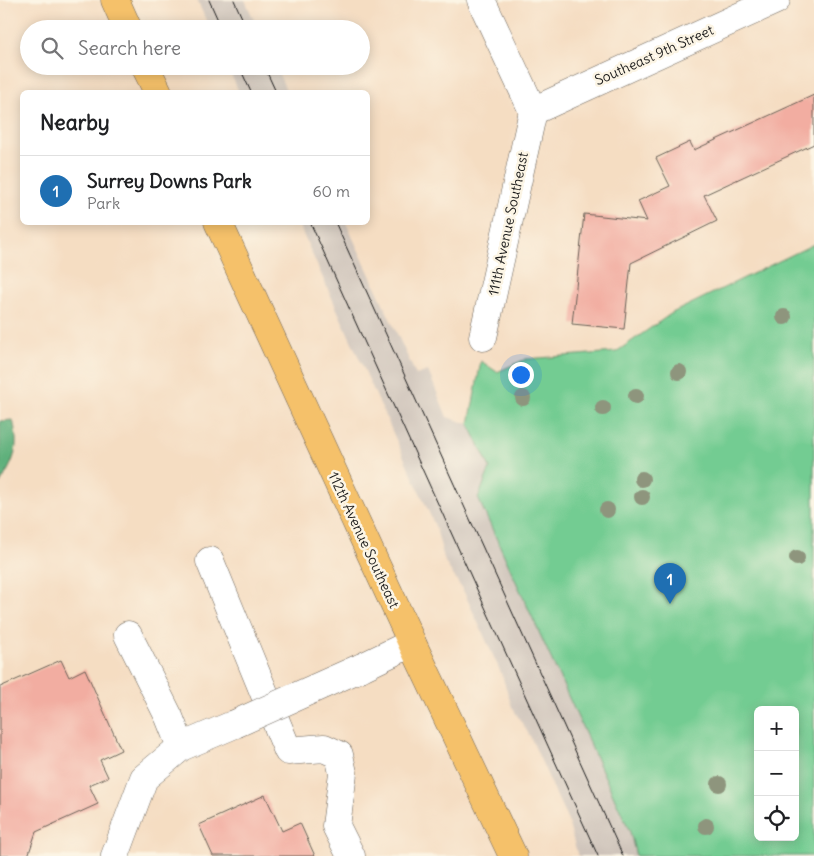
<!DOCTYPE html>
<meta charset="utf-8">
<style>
body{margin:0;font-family:Delius,sans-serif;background:#f2f2f2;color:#202124}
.controls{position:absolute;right:15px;bottom:15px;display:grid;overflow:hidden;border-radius:8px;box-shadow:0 2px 12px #0003}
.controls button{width:45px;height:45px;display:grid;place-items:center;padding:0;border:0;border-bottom:1px solid #e0e0e0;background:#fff;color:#202124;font:25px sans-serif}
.you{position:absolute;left:520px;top:374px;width:18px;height:18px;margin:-12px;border:4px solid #fff;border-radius:50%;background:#1a73e8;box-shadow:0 0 0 8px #1a73e833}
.badge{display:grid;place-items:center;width:32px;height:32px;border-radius:50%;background:#1f6fb2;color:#fff;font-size:16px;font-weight:700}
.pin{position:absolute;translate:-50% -41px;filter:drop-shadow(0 1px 2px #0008)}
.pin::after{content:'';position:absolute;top:26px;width:18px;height:15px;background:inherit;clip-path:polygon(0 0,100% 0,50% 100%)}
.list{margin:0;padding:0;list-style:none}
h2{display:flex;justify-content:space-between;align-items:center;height:65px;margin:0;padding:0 20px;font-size:21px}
h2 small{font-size:16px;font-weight:400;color:#757577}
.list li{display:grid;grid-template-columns:32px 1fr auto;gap:15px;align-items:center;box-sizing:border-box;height:70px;padding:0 20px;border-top:1px solid #e0e0e0}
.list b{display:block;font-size:19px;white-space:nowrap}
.list p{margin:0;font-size:16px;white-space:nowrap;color:#757577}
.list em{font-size:16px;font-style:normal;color:#757577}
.icon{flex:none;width:28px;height:28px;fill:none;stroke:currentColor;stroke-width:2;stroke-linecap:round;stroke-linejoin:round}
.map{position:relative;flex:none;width:814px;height:856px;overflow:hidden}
.search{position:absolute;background:#fff;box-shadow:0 2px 12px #0003;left:20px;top:20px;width:350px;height:55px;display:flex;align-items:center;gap:12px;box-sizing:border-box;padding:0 18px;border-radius:28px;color:#757577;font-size:19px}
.panel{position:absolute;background:#fff;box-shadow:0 2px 12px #0003;left:20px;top:90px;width:350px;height:135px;border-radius:8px}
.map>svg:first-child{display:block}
.industrial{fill:#cdc2b9}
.green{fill:#73cc92;stroke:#487457;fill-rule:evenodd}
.forest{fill:#5eb07c;stroke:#3d664c}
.building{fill:#f2ada1}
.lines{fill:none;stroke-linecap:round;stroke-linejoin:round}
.minor-casing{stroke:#686056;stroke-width:29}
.major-casing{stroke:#686056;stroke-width:29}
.minor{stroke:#fff;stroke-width:28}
.major{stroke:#f5c16b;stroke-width:28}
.tram{stroke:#1c1c1c;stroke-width:1}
.minor-bridge-casing{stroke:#686056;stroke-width:29;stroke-linecap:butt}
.minor-bridge{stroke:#fff;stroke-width:28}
.tree{fill:#8e957d}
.labels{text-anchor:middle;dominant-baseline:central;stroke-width:5;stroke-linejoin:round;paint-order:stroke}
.street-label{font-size:14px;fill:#1c1c1c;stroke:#fcf5e5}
</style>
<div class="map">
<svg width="814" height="856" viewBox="0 0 814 856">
<rect width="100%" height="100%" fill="#fcf5e5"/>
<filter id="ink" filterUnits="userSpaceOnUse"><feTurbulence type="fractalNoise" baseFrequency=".02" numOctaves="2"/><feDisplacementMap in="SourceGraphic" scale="10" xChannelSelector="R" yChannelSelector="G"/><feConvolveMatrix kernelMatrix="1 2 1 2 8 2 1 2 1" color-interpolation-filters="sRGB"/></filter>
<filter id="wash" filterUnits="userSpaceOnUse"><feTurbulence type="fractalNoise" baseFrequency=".0096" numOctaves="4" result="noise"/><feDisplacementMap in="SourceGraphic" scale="20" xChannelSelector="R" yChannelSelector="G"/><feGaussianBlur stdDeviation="1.12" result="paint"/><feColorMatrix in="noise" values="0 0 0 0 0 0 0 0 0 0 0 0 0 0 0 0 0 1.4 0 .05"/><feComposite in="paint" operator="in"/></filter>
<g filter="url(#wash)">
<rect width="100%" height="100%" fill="#f5ddc2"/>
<!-- industrial -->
<path class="industrial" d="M197,0h48l13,29h-48z
M227,66h48l12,26h-48z
M298,223h48l70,152 12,-4 19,46 22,7 21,44 140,364 6,24h-57l-2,-3 -9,-32 -38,-85 -18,-29 -10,-32 -38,-83 -19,-30 -9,-34z"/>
<!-- green -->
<path class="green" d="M814,244v612h-178l-6,-24 -152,-334 12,-30 -21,-44 12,-63 16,11 29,-13 90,-7 56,-39zM758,710h37v127h-37z"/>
<!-- forest -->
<path class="forest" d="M13,420c7,28 2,39 -13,64v-63z"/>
<g id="blocks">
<!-- building -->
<path class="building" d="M814,95v49l-110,51 13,26 -86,42 -7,66 -52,-5 12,-110 63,7 -9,-20 32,-15 -14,-28 34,-16 4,8z
M61,660l8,17 16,-8 36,81 -21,10 8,17 -19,8 9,19 -62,28 -8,24h-28v-169z
M265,795l17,36 18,-8 15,33h-102l-14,-31z"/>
</g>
</g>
<g filter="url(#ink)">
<use href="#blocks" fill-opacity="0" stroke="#686056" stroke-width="1"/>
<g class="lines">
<!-- minor casing -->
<g class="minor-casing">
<path id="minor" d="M481,0l52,111
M533,111l243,-111
M483,337l50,-226
M210,561l78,190 36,-3 15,7 4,18 -7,53 15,30
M360,668l52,-25
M181,747l54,-23
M115,856l29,-78 37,-31 -12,-30 -41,-82"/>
</g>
<!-- major casing -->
<g class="major-casing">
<path id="major" d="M115,0l13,29
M145,66l13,26
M218,222l194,421 101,213"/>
</g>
<!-- minor -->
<use href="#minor" class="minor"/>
<!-- major -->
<use href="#major" class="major"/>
<!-- tram -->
<path class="tram" d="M209,0l13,29
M234,0l13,29
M239,66l12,26
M264,66l12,26
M310,222l288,634
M335,222l288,634"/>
<!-- minor-bridge casing -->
<g class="minor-bridge-casing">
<path id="minor-bridge" d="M235,724l125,-56"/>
</g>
<!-- minor-bridge -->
<use href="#minor-bridge" class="minor-bridge"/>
</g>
<!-- trees -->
<g class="tree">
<circle cx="784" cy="317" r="8"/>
<circle cx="679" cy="372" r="8"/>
<circle cx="636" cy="396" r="8"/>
<circle cx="523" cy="398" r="8"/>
<circle cx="603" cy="408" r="8"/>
<circle cx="642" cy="479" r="8"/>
<circle cx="642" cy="497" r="8"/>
<circle cx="607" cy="510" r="8"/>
<circle cx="797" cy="558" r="8"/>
<circle cx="719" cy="784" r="8"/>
<circle cx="706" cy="826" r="8"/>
</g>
</g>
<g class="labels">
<!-- street labels -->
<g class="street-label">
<text transform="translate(654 55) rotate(-24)">Southeast 9th Street</text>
<text transform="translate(508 224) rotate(-78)">111th Avenue Southeast</text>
<text transform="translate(364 540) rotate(65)">112th Avenue Southeast</text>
</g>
</g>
</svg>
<div class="controls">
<button>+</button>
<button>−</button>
<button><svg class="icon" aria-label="locate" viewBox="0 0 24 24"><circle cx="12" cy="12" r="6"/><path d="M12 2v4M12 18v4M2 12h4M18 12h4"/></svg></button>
</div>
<div class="you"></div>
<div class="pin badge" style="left:670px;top:604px">1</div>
<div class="search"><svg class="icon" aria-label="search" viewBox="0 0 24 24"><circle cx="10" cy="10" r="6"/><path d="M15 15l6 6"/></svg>Search here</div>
<section class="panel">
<h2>Nearby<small></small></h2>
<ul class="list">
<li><span class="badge">1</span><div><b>Surrey Downs Park</b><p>Park</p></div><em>60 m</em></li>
</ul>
</section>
</div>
